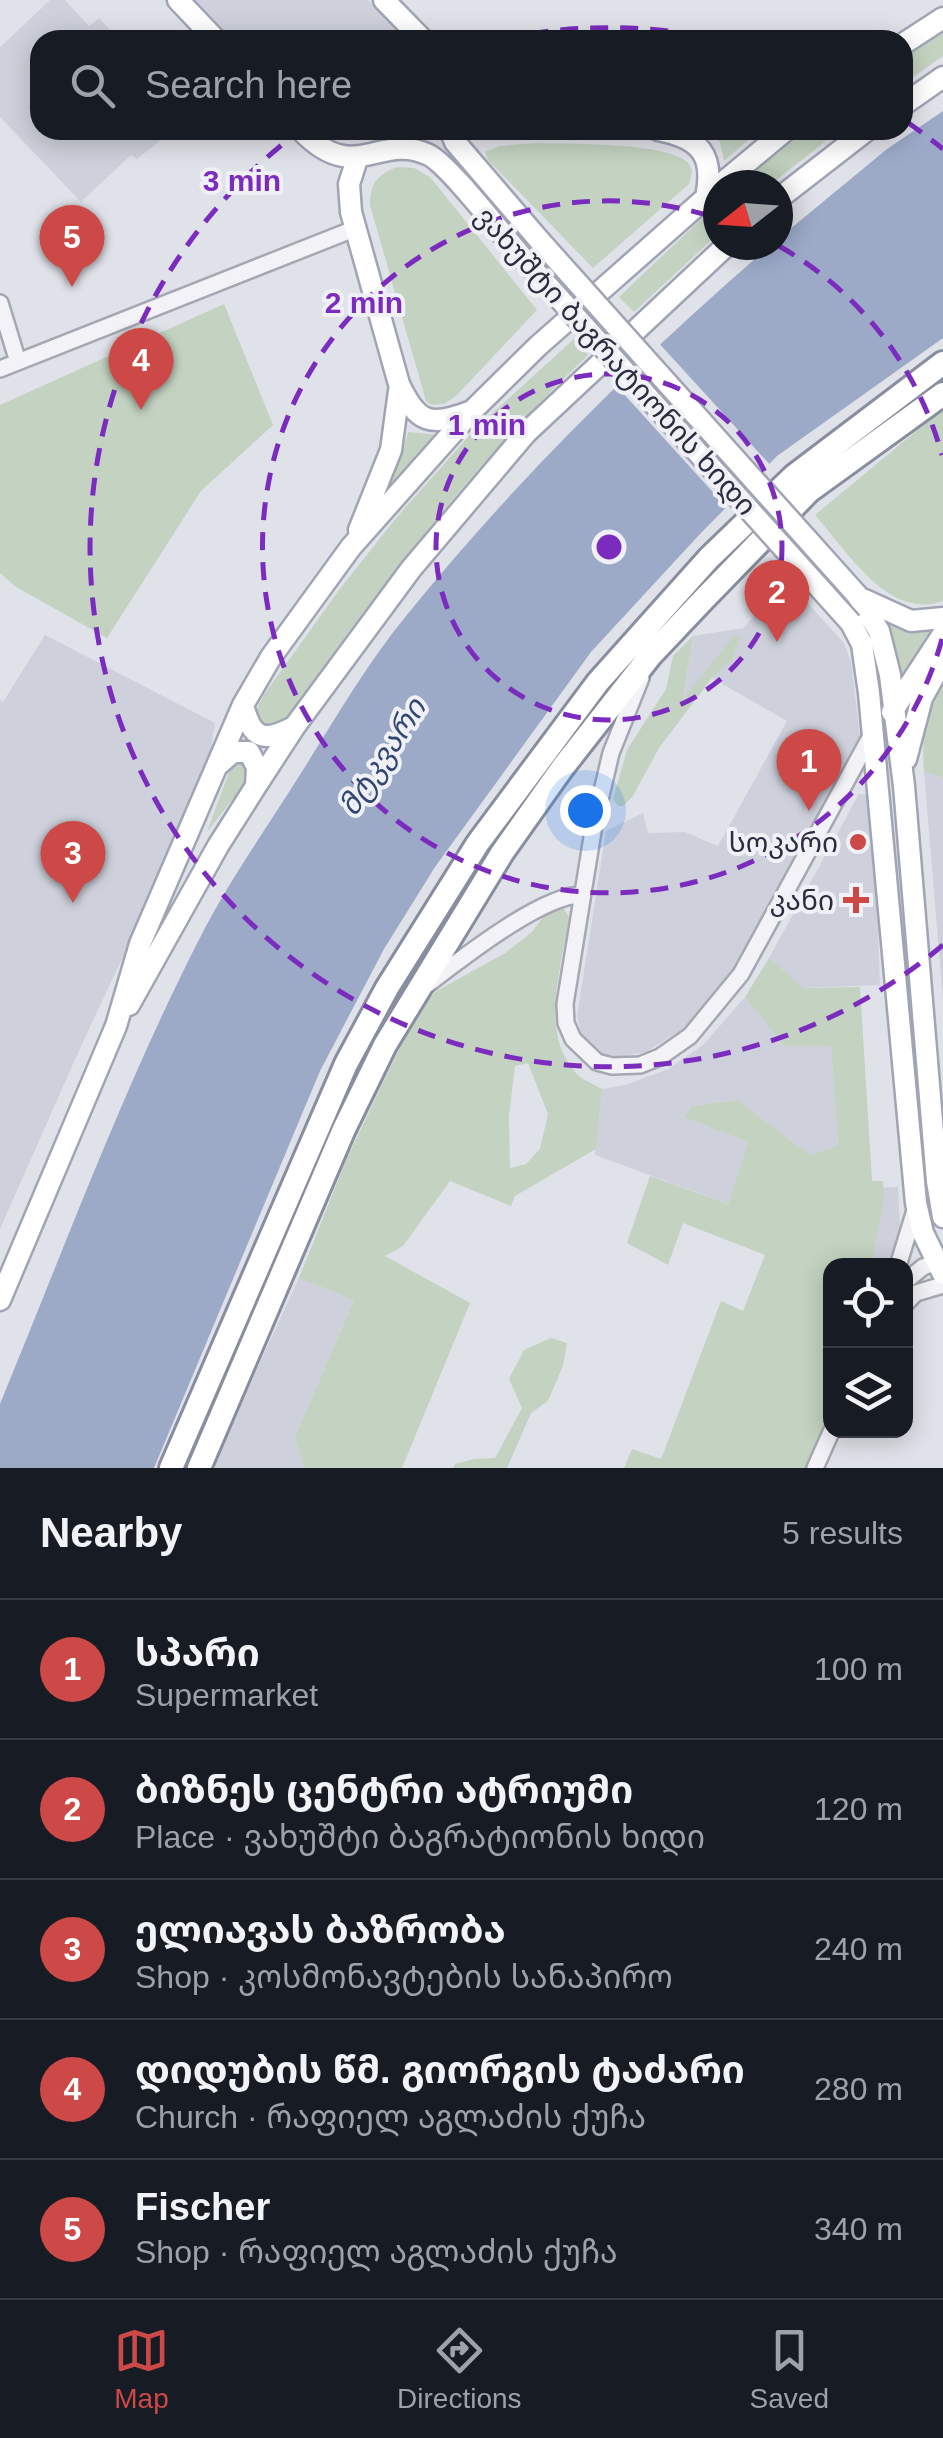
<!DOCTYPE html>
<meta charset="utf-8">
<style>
body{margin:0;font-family:Arial,"Noto Sans Georgian",sans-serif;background:#20242c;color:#f1f3f6}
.controls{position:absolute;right:30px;bottom:30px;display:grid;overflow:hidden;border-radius:20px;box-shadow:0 5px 25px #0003}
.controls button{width:90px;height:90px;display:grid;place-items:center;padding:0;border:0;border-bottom:2px solid #363941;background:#171b24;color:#f1f3f6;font:50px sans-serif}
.compass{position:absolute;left:703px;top:170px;width:90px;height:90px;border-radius:50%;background:#171b24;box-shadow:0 5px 25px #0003;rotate:253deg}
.you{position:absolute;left:585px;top:810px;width:35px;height:35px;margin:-25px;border:8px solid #fff;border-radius:50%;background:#1a73e8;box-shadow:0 0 0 15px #1a73e833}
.badge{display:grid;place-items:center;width:65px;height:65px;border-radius:50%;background:#cc4947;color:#fff;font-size:32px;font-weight:700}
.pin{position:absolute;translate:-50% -82px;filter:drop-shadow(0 2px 5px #0008)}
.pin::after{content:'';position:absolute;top:52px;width:35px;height:30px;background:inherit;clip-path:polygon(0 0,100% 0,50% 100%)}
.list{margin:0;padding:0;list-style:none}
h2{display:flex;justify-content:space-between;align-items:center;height:130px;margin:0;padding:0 40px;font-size:42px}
h2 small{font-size:32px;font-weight:400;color:#9ea1a6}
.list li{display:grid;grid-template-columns:65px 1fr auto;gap:30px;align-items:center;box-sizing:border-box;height:140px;padding:0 40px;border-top:2px solid #363941}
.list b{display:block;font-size:38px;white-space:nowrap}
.list p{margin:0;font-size:32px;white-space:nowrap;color:#9ea1a6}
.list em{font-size:32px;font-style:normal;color:#9ea1a6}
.icon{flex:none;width:55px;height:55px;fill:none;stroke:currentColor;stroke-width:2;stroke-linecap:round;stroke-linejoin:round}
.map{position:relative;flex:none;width:943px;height:1468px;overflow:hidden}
.search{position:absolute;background:#171b24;box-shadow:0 5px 25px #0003;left:30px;right:30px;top:30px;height:110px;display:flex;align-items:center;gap:25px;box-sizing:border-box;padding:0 35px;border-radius:30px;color:#9ea1a6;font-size:38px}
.sheet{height:830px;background:#171b24}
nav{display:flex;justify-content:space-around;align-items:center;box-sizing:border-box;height:140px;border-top:2px solid #363941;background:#171b24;font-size:28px;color:#9ea1a6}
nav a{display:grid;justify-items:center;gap:5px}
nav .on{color:#cc4947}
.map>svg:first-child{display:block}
.built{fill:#ced1db}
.green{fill:#c3d2c1;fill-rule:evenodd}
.water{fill:#9caac8}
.pier{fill:#e0e2e9}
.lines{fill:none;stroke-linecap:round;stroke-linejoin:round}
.minor-casing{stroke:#a5a8b3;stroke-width:20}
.major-casing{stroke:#a0a4b4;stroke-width:25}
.highway-casing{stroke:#888d9f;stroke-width:28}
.minor{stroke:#f3f3f7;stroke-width:15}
.major{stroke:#fff;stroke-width:20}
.highway{stroke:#fff;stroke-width:22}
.major-bridge-casing{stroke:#a0a4b4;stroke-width:25;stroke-linecap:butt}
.major-bridge{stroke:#fff;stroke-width:20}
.ring{fill:none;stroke:#7b2cbf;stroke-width:5;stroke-dasharray:18 12}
.poi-dot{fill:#cc4947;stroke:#eff1f6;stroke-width:4}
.labels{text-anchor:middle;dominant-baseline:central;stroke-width:8;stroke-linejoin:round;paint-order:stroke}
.street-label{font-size:28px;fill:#292d40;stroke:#eff1f6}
.poi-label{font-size:28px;fill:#292d40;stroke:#eff1f6;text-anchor:end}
.water-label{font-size:30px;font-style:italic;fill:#344673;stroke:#eff1f6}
.centre{fill:#7b2cbf;stroke:#eff1f6;stroke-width:5}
.ring-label{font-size:30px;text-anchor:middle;font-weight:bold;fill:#7b2cbf;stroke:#eff1f6;stroke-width:8;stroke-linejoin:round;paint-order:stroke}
</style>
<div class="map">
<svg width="943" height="1468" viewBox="0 0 943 1468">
<rect width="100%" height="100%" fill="#e0e2e9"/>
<!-- built -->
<path class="built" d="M50,0h15l24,26 10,-8 20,22h-79v90h133l-36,29 -6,-4 -50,47 -81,-85v-70z
M185,0h183l38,40h-184z
M308,130h116l-4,3 -23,-3 -1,4 -62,5 -9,-7 -4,3z
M788,582l56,61 7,19 9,74 -117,220 -54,69 -43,27 -29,5 -20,-6 -16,-18 -4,-17 29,-185 37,-18 5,20 37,-1 33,14 69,-125 -75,-43 22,-21 -51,44 10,-65 50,-8z
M45,635l170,88 -9,57 -125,266 -81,183v-529l3,2z
M924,771l19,7v221l-1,-10z
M859,794l9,1 5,7 7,183 -78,3 -33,-30z
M745,997l39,49 47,-1 7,100 -28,10 -73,-55 -45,6 -6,11 62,25 -20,62 -133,-49 7,-66 23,-4 43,-16 35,-24z
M898,1187l2,41 -11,37 -18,1 2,-78z
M299,1278l55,22 -59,137 9,31h-93z"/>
<!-- green -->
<path class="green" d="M943,30v26l-40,28v-31z
M708,130h52l-36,31 -4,-19z
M800,130h40l-70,55h-33z
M535,143c31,1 131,-1 152,19 7,7 5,13 2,22l-96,84 -105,-108 -3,-8 15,-6z
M397,167l17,1 16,9 107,133 -81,86 -12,8 -12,1 -6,-4 -56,-196c0,-22 7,-30 27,-38z
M718,203v31l-84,78 -15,-15z
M224,304l49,121 -72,66 -94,147 -91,-51 -16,-14v-168z
M574,339l14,16c-116,111 -213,236 -304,368l-15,7 -12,-9v-12l6,-13 76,-106 58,-73 79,-89z
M943,409v192c-54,20 -96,-50 -128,-86z
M408,432l33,3 -59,62 20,-42z
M885,618l56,8 -39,64 -2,-23z
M693,636l-10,63 51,-63 5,1 -5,20 -22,21 -53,70 -26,48 -10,10h-5l-5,-7 14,-49 39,-61 7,-33z
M943,682v96l-19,-7c-3,-38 3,-54 19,-89z
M233,761l15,1 1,16 -42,54z
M561,904l8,13c-7,49 -30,113 6,155 6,7 18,12 27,17l-6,60 -81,47 -4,10 -61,-25 -47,65 -18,10 85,47 -68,165h-98l-9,-31 59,-137 -55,-22 48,-120 68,-142 20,-24 70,-39 27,-21 19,-26zM528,1063l20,51 -8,35 -14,15 -16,4 -1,-52 6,-50z
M769,958l34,30 57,-1 12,194h11l1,18 -13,66 -41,1v154l-24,48h-182l8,-19 29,10 60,-158 22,10 22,-56 -82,-32 -15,42 -41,-22 23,-67 78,28 20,-62 -63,-25 7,-11 45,-6 73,55 28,-10 -7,-99h-47l-39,-49z
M551,1338l16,5 -4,23 -15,35 -17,12 -24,55h-54l2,-4 19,-5 21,-1 27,-50 -13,-29 15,-29z"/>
<!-- water -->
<path class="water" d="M943,111v227l-166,118 -77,78 -109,118 -156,215 -51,82 -64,122 -166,397h-154v-64c66,-160 126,-324 206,-478 25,-47 55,-90 83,-134 38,-59 73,-122 117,-176 110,-136 233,-257 365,-371h7v-6l109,-90z"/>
<!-- pier -->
<path class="pier" d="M656,340l117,128 -43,43 -118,-130z"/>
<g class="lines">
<!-- minor casing -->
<g class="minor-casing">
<path id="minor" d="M0,303l18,59
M0,369l354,-140
M641,678l-30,75 -17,72 -29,179 1,19 7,16 24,23 15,4 28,-1 20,-8 30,-21 51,-62 131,-240
M428,984c33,-25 115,-90 154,-89
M898,1266l18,-59
M906,1281l17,-14 20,-7
M906,1303l10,-10 27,-8
M815,1468l17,-38"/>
</g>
<!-- major casing -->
<g class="major-casing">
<path id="major" d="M178,0l38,40
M384,0l39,40
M903,44l40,-26
M903,105l40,-28
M301,130c54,57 78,1 128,25 21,11 74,81 93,102
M450,130l5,12 85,99
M658,130c42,8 57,25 48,67
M357,159l-8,25 2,28 48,172c18,39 31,43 70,28
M720,185l66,-55
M778,199l89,-69
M359,530l32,-80 8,-59
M857,595l22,36 11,44 14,111 33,395 6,36
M865,600l46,21 32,-3
M851,623l11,21 7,49 47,510 7,30 20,41
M243,705c9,34 20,38 51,22
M892,712l51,-78
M906,759l16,-61 21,-38
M218,765l15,-13h16l8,15 -1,19
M129,1005l89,-159 38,-60 39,-60 116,-157 115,-136 201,-188
M0,1300l116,-274 24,-82 103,-239 28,-48 80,-110 120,-135 67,-66 180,-159"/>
</g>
<!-- highway casing -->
<g class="highway-casing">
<path id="highway" d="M171,1468l175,-404 41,-76 91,-145 120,-161 111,-124 85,-82 149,-113
M199,1468l145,-339 41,-84 117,-192 61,-86 87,-111 53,-56 106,-109 134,-97"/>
</g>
<!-- minor -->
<use href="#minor" class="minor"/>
<!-- major -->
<use href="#major" class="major"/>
<!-- highway -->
<use href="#highway" class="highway"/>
<!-- major-bridge casing -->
<g class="major-bridge-casing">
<path id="major-bridge" d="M540,241l317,354
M522,257l329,366"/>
</g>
<!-- major-bridge -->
<use href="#major-bridge" class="major-bridge"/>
</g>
<!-- distance rings -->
<g class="ring">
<circle cx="609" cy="547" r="173"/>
<path d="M942 639A346 346 0 1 1 716 218M779 246A346 346 0 0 1 942 455"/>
<path d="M943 945A519 519 0 1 1 297 133M501 39A519 519 0 0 1 717 39M907 122A519 519 0 0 1 943 149"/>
</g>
<!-- markers -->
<g class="poi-dot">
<circle cx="858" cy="842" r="10"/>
<path d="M851 885h10v10h10v10h-10v10h-10v-10h-10v-10h10z"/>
</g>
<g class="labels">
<!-- street labels -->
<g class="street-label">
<text transform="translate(616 361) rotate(48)">ვახუშტი ბაგრატიონის ხიდი</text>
</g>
<!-- poi labels -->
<g class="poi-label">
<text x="838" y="842">სოკარი</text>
<text x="834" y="900">კანი</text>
</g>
<!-- water labels -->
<g class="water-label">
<text transform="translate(382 757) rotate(-57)">მტკვარი</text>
</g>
</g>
<circle cx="609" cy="547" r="15" class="centre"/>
<g class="ring-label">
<text x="242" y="191">3 min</text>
<text x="364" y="313">2 min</text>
<text x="487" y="435">1 min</text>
</g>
</svg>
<div class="controls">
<button><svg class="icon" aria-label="locate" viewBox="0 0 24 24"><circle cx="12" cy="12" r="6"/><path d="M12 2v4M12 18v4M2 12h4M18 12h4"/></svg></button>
<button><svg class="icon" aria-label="layers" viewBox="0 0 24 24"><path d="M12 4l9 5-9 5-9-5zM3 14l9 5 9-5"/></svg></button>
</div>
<svg class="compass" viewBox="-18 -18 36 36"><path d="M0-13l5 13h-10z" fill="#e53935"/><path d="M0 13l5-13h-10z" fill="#9ea1a6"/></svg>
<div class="you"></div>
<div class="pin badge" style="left:809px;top:811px">1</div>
<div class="pin badge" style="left:777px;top:642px">2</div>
<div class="pin badge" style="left:73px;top:903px">3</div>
<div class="pin badge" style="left:141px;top:410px">4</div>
<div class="pin badge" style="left:72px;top:287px">5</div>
<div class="search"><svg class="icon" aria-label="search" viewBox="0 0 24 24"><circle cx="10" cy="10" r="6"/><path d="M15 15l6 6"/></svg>Search here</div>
</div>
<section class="sheet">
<h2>Nearby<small>5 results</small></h2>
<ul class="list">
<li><span class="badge">1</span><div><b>სპარი</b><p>Supermarket</p></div><em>100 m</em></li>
<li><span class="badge">2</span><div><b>ბიზნეს ცენტრი ატრიუმი</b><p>Place · ვახუშტი ბაგრატიონის ხიდი</p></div><em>120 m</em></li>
<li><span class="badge">3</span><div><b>ელიავას ბაზრობა</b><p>Shop · კოსმონავტების სანაპირო</p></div><em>240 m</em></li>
<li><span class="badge">4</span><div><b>დიდუბის წმ. გიორგის ტაძარი</b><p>Church · რაფიელ აგლაძის ქუჩა</p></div><em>280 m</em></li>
<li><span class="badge">5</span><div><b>Fischer</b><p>Shop · რაფიელ აგლაძის ქუჩა</p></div><em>340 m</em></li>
</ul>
</section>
<nav>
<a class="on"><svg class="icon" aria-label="map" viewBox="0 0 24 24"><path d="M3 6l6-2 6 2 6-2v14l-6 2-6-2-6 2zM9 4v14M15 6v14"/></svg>Map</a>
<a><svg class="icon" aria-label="directions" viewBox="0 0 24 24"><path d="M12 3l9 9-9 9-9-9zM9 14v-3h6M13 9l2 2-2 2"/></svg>Directions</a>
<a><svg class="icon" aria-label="saved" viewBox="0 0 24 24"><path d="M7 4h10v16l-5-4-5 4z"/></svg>Saved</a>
</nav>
